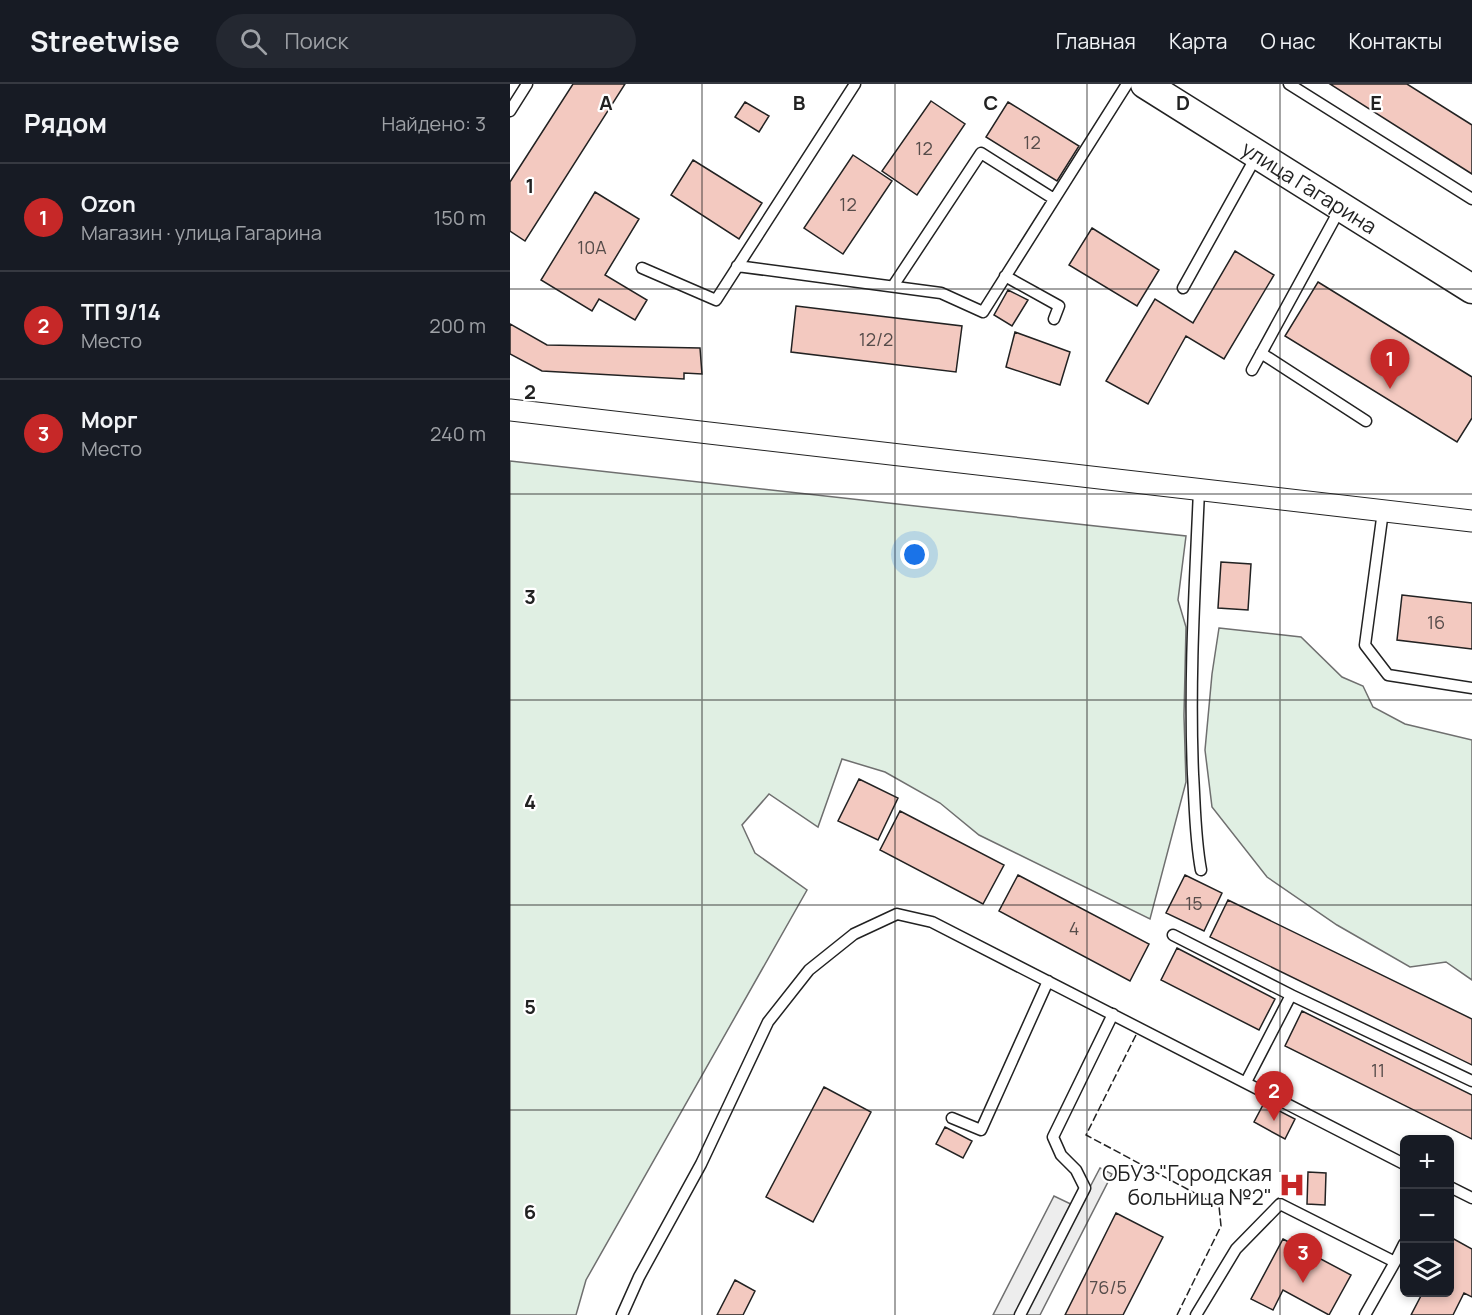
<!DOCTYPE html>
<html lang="ru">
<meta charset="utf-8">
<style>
body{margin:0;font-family:Manrope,sans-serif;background:#242831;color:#f1f3f6}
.controls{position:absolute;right:18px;bottom:18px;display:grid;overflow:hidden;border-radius:9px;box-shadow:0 3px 9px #0003}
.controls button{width:54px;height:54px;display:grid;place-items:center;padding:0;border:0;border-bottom:2px solid #363941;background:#171b24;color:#f1f3f6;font:30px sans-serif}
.you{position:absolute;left:405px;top:471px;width:21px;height:21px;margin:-15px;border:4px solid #fff;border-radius:50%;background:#1a73e8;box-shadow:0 0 0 9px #1a73e833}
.badge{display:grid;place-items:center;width:39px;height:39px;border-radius:50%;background:#c62828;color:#fff;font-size:20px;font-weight:700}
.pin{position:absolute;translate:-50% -50px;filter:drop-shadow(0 2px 3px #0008)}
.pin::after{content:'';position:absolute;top:32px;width:21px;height:18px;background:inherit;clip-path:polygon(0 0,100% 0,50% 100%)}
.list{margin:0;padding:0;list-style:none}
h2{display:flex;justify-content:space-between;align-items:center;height:78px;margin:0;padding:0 24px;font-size:26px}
h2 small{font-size:20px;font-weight:400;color:#9ea1a6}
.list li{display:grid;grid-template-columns:39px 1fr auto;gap:18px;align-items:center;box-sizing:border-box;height:108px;padding:0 24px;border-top:2px solid #363941}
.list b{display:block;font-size:22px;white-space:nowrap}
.list p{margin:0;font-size:20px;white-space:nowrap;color:#9ea1a6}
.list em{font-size:20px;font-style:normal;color:#9ea1a6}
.icon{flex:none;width:33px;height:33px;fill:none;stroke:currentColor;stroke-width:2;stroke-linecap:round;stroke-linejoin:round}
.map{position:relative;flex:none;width:962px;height:1231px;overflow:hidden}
header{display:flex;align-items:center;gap:36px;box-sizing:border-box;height:84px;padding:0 30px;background:#171b24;border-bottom:2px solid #363941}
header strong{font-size:28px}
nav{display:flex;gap:33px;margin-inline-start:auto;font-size:21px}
.search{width:420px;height:54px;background:#242831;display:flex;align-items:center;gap:15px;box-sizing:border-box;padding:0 21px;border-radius:33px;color:#9ea1a6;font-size:22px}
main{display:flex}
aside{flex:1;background:#171b24}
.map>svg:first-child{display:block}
.green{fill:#e0efe3;stroke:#6f6f6f;stroke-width:1.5}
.parking{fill:#ededed;stroke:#6f6f6f;stroke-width:1.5}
.building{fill:#f3c9c0;stroke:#222;stroke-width:1.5}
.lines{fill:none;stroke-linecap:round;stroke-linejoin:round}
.service-casing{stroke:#222;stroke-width:13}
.minor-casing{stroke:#222;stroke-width:23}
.secondary-casing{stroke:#222;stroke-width:31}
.service{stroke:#fff;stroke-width:10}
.minor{stroke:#fff;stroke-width:21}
.secondary{stroke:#fff;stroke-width:28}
.fence{stroke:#222;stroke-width:1.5;stroke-dasharray:8 3;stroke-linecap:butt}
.grid{fill:none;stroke:#222;stroke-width:1.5;stroke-opacity:0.55}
.labels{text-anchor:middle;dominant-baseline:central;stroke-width:4.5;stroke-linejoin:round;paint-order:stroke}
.number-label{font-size:18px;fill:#564c4a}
.street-label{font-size:21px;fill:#222;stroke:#fff}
.poi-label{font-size:21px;fill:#222;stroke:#fff;text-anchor:end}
.grid-label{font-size:20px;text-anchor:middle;font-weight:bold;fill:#222;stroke:#fff;stroke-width:4.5;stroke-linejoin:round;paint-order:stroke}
</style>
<header>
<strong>Streetwise</strong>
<div class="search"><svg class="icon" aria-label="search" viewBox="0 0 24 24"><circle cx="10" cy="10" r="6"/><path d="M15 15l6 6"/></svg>Поиск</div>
<nav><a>Главная</a><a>Карта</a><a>О нас</a><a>Контакты</a></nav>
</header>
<main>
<aside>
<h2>Рядом<small>Найдено: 3</small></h2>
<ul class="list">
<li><span class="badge">1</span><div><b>Ozon</b><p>Магазин · улица Гагарина</p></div><em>150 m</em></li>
<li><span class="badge">2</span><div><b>ТП 9/14</b><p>Место</p></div><em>200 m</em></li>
<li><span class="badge">3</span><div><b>Морг</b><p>Место</p></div><em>240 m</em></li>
</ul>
</aside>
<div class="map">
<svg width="962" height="1231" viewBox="0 0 962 1231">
<rect width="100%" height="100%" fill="#fff"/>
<!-- green -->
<path class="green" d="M0,377l676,75 -8,64 8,27 -2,89 2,66 -36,137 -171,-84 -39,-32 -55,-31 -43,-13 -24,68 -49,-33 -27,31 13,28 52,37 -221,390 -10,35h-66z
M709,544l82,9 41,40 21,9 10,21 32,17 67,16v240l-26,-18 -36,5 -73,-42 -70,-48 -55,-70 -7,-57 7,-76z"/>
<!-- parking -->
<path class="parking" d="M590,1084l12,6 -72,141h-47l61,-119 25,12z"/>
<!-- building -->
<path class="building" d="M63,0h52l-100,157 -15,-10v-49z
M820,0h77l65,41v49z
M421,17l34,23 -48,71 -35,-24z
M235,18l24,14 -10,16 -24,-15z
M498,18l71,44 -22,35 -71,-44z
M343,71l39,26 -49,73 -39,-26z
M183,76l69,43 -23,36 -68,-44z
M85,108l44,27 -34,56 42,25 -12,20 -36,-21 -7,12 -51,-31z
M582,144l67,42 -22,36 -68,-41z
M725,167l39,24 -50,84 -38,-23 -38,68 -42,-23 49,-82 38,24z
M808,198l154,95v41l-15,24 -172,-106z
M498,206l20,10 -16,26 -18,-11z
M286,222l166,20 -6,46 -165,-20z
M0,240l37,21 153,3 2,26 -18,-1v6l-142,-8 -32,-17z
M505,248l55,20 -10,33 -54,-18z
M711,478l30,2 -3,46 -30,-2z
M892,511l70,8v46l-75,-9z
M349,695l39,19 -20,42 -40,-19z
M390,727l104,54 -21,39 -103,-54z
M508,791l131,69 -19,37 -131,-70z
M675,791l37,18 -18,38 -38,-18z
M718,816l244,119v46l-262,-128z
M667,864l98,51 -16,31 -98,-50z
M792,927l170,84v44l-187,-93z
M314,1003l47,25 -58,110 -47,-25z
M754,1019l31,16 -10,20 -31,-17z
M435,1043l27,14 -9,17 -27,-14z
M798,1088l18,1 -1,32 -18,-1z
M606,1129l47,24 -40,78h-58z
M942,1154l20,11v48l-8,-4 -11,22h-42l12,-23h27v-50z
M773,1155l68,36 -22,40 -46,-25 -10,20 -22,-11z
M225,1196l20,11 -12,24h-26z"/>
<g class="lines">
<!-- service casing -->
<g class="service-casing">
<path id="service" d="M779,0l183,115
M0,27l17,-27
M227,182l204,27 42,19 144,-228
M132,184l74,32 139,-216
M495,192l54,30 -5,13
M383,202l88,-133 73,46
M673,204l74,-133
M751,269l105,68
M742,286l89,-163
M689,406c-4,95 -10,189 -6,284 2,32 2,64 8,96
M873,427l-18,134 23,30 84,13
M663,851l118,60
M736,998l45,-87 181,86
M442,1034l29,12 67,-149
M940,1103l22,11
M112,1231l17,-38 62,-113 67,-142 41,-52 45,-36 43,-20 35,8 472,242
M510,1231l65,-127 -9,-18 -15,-15 -8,-18 60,-123
M686,1231l40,-66 44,-45 115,58 9,-18
M855,1231l30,-53"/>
</g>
<!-- minor casing -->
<g class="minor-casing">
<path id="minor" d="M0,326l962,111"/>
</g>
<!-- secondary casing -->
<g class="secondary-casing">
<g id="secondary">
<path id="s1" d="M635,0l327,205"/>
</g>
</g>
<!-- service -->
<use href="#service" class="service"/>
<!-- minor -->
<use href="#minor" class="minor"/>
<!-- secondary -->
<use href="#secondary" class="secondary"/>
<!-- fence -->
<path class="fence" d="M626,951l-50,100 133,71 2,20 -44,89"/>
</g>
<!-- grid -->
<path class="grid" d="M192,0v1231M385,0v1231M577,0v1231M770,0v1231M0,205h962M0,410h962M0,616h962M0,821h962M0,1026h962"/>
<!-- icons -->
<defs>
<g id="hospital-bare" transform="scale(2.07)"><path d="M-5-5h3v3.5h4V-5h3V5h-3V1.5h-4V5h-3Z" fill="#c62828" stroke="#fff" stroke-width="2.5" paint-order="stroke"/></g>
</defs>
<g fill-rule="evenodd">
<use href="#hospital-bare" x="782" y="1101"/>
</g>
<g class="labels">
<!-- number labels -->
<g class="number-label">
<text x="522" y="58">12</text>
<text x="414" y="64">12</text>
<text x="338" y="120">12</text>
<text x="82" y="163">10А</text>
<text x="366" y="255">12/2</text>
<text x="926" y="538">16</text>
<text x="684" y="819">15</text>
<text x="564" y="844">4</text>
<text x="868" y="986">11</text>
<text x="598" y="1203">76/5</text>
</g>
<!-- street labels -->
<g class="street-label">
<text stroke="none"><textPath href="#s1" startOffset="194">улица Гагарина</textPath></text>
</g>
<!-- poi labels -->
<g class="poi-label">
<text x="762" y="1089">ОБУЗ "Городская<tspan x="762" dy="24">больница №2"</tspan></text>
</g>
</g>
<g class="grid-label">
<text x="96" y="26">A</text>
<text x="289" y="26">B</text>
<text x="481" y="26">C</text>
<text x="673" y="26">D</text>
<text x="866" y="26">E</text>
<text x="20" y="109">1</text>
<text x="20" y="315">2</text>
<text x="20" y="520">3</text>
<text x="20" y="725">4</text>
<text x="20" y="930">5</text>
<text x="20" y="1135">6</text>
</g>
</svg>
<div class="controls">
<button>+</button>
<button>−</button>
<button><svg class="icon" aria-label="layers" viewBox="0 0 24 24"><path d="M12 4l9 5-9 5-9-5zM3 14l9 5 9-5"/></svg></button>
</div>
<div class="you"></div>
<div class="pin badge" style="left:880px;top:305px">1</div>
<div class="pin badge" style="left:764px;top:1037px">2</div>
<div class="pin badge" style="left:793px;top:1199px">3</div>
</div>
</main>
